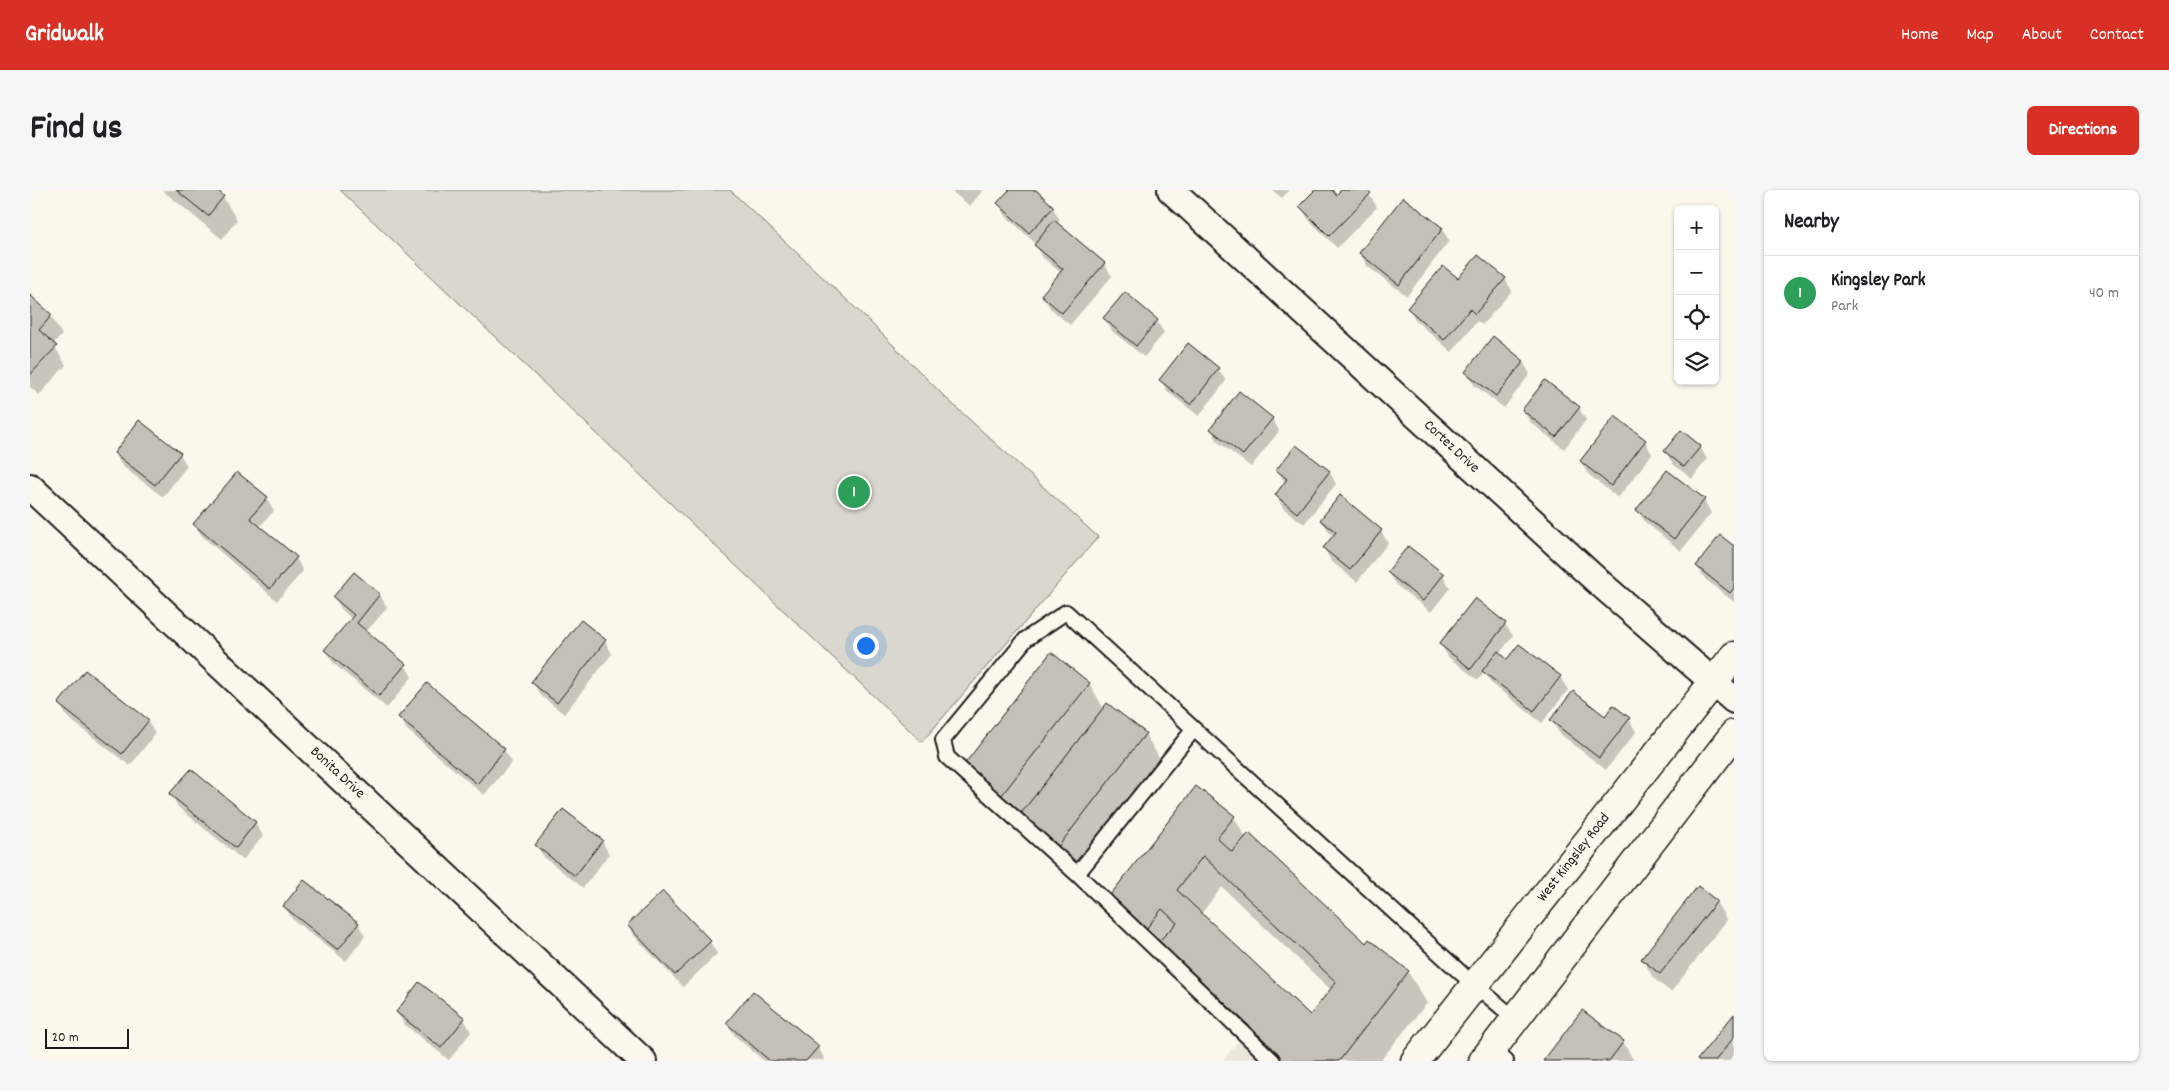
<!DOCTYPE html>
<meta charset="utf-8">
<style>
body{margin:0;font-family:Dekko,sans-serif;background:#f6f6f6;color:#202124}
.controls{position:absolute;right:15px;top:15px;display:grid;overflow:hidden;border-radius:8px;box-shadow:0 1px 4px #0004}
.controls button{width:45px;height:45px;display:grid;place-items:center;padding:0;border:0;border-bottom:1px solid #e0e0e0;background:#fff;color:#202124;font:25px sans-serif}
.scale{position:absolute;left:15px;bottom:12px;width:84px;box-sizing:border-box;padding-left:5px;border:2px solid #1c1c1c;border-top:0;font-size:14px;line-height:18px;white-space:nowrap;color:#1c1c1c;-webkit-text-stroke:4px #fbf7ec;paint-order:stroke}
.you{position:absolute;left:835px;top:455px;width:18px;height:18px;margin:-12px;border:4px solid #fff;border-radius:50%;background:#1a73e8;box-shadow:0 0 0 8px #1a73e833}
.badge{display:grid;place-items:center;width:32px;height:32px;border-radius:50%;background:#d93025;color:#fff;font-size:16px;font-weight:700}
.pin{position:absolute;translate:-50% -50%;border:2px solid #fff;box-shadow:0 1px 5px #0006}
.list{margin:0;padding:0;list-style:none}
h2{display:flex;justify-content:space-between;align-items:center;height:65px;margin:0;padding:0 20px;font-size:21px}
h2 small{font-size:16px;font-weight:400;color:#757577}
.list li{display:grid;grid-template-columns:32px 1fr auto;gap:15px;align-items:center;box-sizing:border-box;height:75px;padding:0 20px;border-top:1px solid #e0e0e0}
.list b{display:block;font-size:19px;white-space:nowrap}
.list p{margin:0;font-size:16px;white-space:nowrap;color:#757577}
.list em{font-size:16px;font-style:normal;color:#757577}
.icon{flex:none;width:28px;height:28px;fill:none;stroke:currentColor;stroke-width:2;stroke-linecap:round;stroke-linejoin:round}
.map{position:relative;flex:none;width:1704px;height:871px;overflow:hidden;border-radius:8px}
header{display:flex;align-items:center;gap:30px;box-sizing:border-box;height:70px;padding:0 25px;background:#d93025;color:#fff}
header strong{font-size:24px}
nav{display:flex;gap:28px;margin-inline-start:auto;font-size:18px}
.intro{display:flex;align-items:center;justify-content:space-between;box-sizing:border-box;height:120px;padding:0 30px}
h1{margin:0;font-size:35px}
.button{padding:12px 22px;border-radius:8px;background:#d93025;color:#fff;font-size:18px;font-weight:700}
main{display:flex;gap:30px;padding:0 30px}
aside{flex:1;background:#fff;border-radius:8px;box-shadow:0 1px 4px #0004}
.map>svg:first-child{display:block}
.built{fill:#eae6dc}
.green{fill:#dad7ce;stroke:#7b7a75}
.shadow{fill:#0003;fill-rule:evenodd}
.building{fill:#c3c0b8;stroke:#1c1c1c;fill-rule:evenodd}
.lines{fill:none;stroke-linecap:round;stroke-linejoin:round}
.lane-casing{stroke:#1c1c1c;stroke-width:18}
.street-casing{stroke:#1c1c1c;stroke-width:30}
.secondary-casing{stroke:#1c1c1c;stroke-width:31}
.lane{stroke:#fbf7ec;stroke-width:14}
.street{stroke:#fbf7ec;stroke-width:26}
.secondary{stroke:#fbf7ec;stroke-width:28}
.labels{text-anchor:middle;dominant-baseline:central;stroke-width:4;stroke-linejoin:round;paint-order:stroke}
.street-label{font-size:15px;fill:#1c1c1c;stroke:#fbf7ec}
</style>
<header>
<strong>Gridwalk</strong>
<nav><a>Home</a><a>Map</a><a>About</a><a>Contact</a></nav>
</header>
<div class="intro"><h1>Find us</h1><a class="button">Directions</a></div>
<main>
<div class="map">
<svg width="1704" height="871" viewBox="0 0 1704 871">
<rect width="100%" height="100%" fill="#fbf7ec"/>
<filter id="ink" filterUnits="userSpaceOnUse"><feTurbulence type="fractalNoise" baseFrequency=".02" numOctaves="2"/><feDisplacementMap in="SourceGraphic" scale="10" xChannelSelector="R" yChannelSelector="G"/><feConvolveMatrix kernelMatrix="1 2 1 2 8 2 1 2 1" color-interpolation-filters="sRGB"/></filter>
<g filter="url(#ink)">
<!-- built -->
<path class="built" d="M1210,850l22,21h-40z"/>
<!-- green -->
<path class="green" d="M310,0h390l136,128 81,81 151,138 -176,205z"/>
<!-- shadow -->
<path class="shadow" d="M132,0h53l8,7 14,23 -15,19z
M920,0h33l-13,16z
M981,0h23l19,18 7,12 -3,4 47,40 8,12 -42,49 -20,-17 -7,-12 18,-23 -19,-16 -6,-13 -30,-28 -7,-13z
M1242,0h17l-7,8z
M1286,0h14l6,7 7,-7h23l11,17 -40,41 -29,-29 -7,-13z
M1412,39l7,12 -42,55 -40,-30 -7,-13z
M1475,89l7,12 -30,34 -5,-4 -25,31 -36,-31 -7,-13 49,-28z
M0,107l21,19 11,19 -9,9 13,21 -27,30 -9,-8z
M1075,128l52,3 7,12 -20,24 -32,-26z
M1158,155l30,24 8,12 -27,35 -31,-24 -7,-12z
M1493,172l7,12 -26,34 -30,-23 -7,-13z
M1549,218l7,12 -22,29 -34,-27 -7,-12z
M1242,228l7,13 -28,36 -33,-25 -7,-13z
M1585,228l30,23 7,13 -34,44 -30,-24 -7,-12z
M1670,257l7,12 -15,20 -19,-15 -7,-12z
M85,263l65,1 7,12 -24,31 -41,-31z
M1248,280l51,1 7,13 -32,40 -21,-16 -7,-13 9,-12z
M237,308l7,13 -15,16 37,31 7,13 -26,30 -75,-65 -8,-12z
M1674,310l7,13 -30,38 -36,-29 -7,-12z
M1292,330l59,11 7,12 -31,39 -26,-21 -7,-13 10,-11 -5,-5z
M1704,357v55l-29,-23 -8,-13z
M1358,383l55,2 7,13 -19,24 -35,-27z
M324,384l26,21 7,13 -21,24 39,33 7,12 -25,31 -54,-45 -7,-13 26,-31 -10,-9 -7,-12z
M1445,410l30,24 8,12 -14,18 9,6 11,-15 41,32 8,13 -26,33 -51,-40 -6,-11 -7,8 -30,-23 -7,-13z
M551,432l24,19 7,13 -48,60 -24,-19 -7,-13z
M1059,493l15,26 4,-4 37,29 19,32 -88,112 -93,-80z
M30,514l88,17 7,13 -25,32 -63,-49z
M370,527l104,33 8,12 -28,33 -77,-65z
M1575,528l24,1 7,13 -30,38 -47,-37 -7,-13z
M161,580l64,53 8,13 -20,24 -65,-53 -7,-13z
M1204,627l12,21 120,107 42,27 19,31 -47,58h-108l-145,-130zM1192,697l109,103 -21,27 -109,-103z
M572,651l7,13 -26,34 -39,-31 -8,-12z
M1686,712l11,18 -56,72 -18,-14 -10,-19z
M255,717l73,17 7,12 -19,25 -54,-42z
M598,736l82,16 7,12 -34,33 -47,-49z
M389,793l45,36 7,13 -22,28 -45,-36 -7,-12z
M1704,826v45h-34z
M697,833l91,24 7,13 -61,1 -29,-25z
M1593,852l11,19h-89z"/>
<!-- building -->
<path class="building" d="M146,0h41l7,6 -16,20z
M979,0h27l18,17 -25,26 -32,-30z
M1285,0h17l4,5 5,-5h26l4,3 -42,43 -30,-30z
M1373,7l40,31 -44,57 -40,-32z
M1024,30l51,43 -43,50 -21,-18 22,-26 -29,-24z
M1448,65l28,23 -31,36 -5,-5 -26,31 -37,-32 36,-42 15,12z
M1095,102l33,28 -22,26 -33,-28z
M0,105l22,20 -13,15 18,16 -27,29z
M1463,146l31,25 -28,35 -31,-24z
M1158,153l31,25 -28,37 -32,-25z
M1515,190l35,27 -24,30 -34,-27z
M1209,201l34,27 -30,37 -33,-26z
M1585,226l31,24 -35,46 -31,-25z
M109,230l42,33 -26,32 -41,-32z
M1651,240l20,16 -17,21 -20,-16z
M1266,255l34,26 -33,42 -22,-18 12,-16 -11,-9z
M1637,280l38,29 -31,40 -38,-29z
M207,282l31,25 -18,21 47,39 -27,32 -77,-65z
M1310,305l42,35 -32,40 -27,-22 13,-16 -16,-12z
M1690,345l14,11v42l-4,5 -34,-27z
M1378,356l36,28 -21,27 -36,-29z
M324,382l26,22 -23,29 49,41 -27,32 -55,-46 30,-35 -21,-18z
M1445,408l31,25 -35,46 -32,-25z
M551,430l25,20 -49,63 -26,-21z
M1489,454l42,32 -27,35 -52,-40 16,-20 9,8z
M1021,462l39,31 -89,113 -38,-30z
M55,480l64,50 -27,34 -64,-50z
M397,493l78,66 -28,35 -79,-67z
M1543,501l32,25 8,-11 17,13 -31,40 -49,-38z
M1077,513l39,30 -88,114 -39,-31z
M161,579l65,53 -20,26 -67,-54z
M1166,596l39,30 -18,22 15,14 17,-19 117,110 3,-4 40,32 -70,90h-62l-2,-1 4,-6 -120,-113 18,-18 -15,-14 -16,20 -39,-30zM1173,666l133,126 -26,33 -133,-125z
M533,619l40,31 -28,36 -40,-31z
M274,690l55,43 -21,27 -55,-44z
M1668,696l19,15 -57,73 -19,-15z
M633,701l48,50 -36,34 -48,-50z
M389,792l46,36 -24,30 -45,-36z
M723,801l66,55 -13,15h-36l-44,-38z
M1552,820l42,31 -15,20h-66z
M1704,824v23l-19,24h-16l-2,-1z"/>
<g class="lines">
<!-- lane casing -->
<g class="lane-casing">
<path id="lane" d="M1047,684l117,-145
M1461,859l15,12
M1243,871l-196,-187 -130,-117 -4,-17 83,-101 40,-27 396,362 52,44"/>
</g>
<!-- street casing -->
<g class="street-casing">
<path id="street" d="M1141,0l424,389 139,121
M0,297l613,574"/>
</g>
<!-- secondary casing -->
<g class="secondary-casing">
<path id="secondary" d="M1385,871l319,-405
M1453,871l251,-327"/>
</g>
<!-- lane -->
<use href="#lane" class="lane"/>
<!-- street -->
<use href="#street" class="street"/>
<!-- secondary -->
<use href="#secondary" class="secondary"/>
</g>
</g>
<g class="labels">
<!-- street labels -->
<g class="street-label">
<text transform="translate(1421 257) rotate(43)">Cortez Drive</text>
<text transform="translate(307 583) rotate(43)">Bonita Drive</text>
<text transform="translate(1544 668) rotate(-52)">West Kingsley Road</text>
</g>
</g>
</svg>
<div class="controls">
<button>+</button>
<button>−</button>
<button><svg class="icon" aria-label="locate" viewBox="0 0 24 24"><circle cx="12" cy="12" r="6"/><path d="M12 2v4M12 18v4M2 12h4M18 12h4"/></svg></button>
<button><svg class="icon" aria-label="layers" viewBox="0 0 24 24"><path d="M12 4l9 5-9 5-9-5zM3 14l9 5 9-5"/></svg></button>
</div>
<div class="scale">20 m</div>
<div class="you"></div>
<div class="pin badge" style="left:824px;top:302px;background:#2e9e5b">1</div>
</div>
<aside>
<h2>Nearby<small></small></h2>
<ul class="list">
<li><span class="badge" style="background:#2e9e5b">1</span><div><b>Kingsley Park</b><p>Park</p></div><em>40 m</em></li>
</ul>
</aside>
</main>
